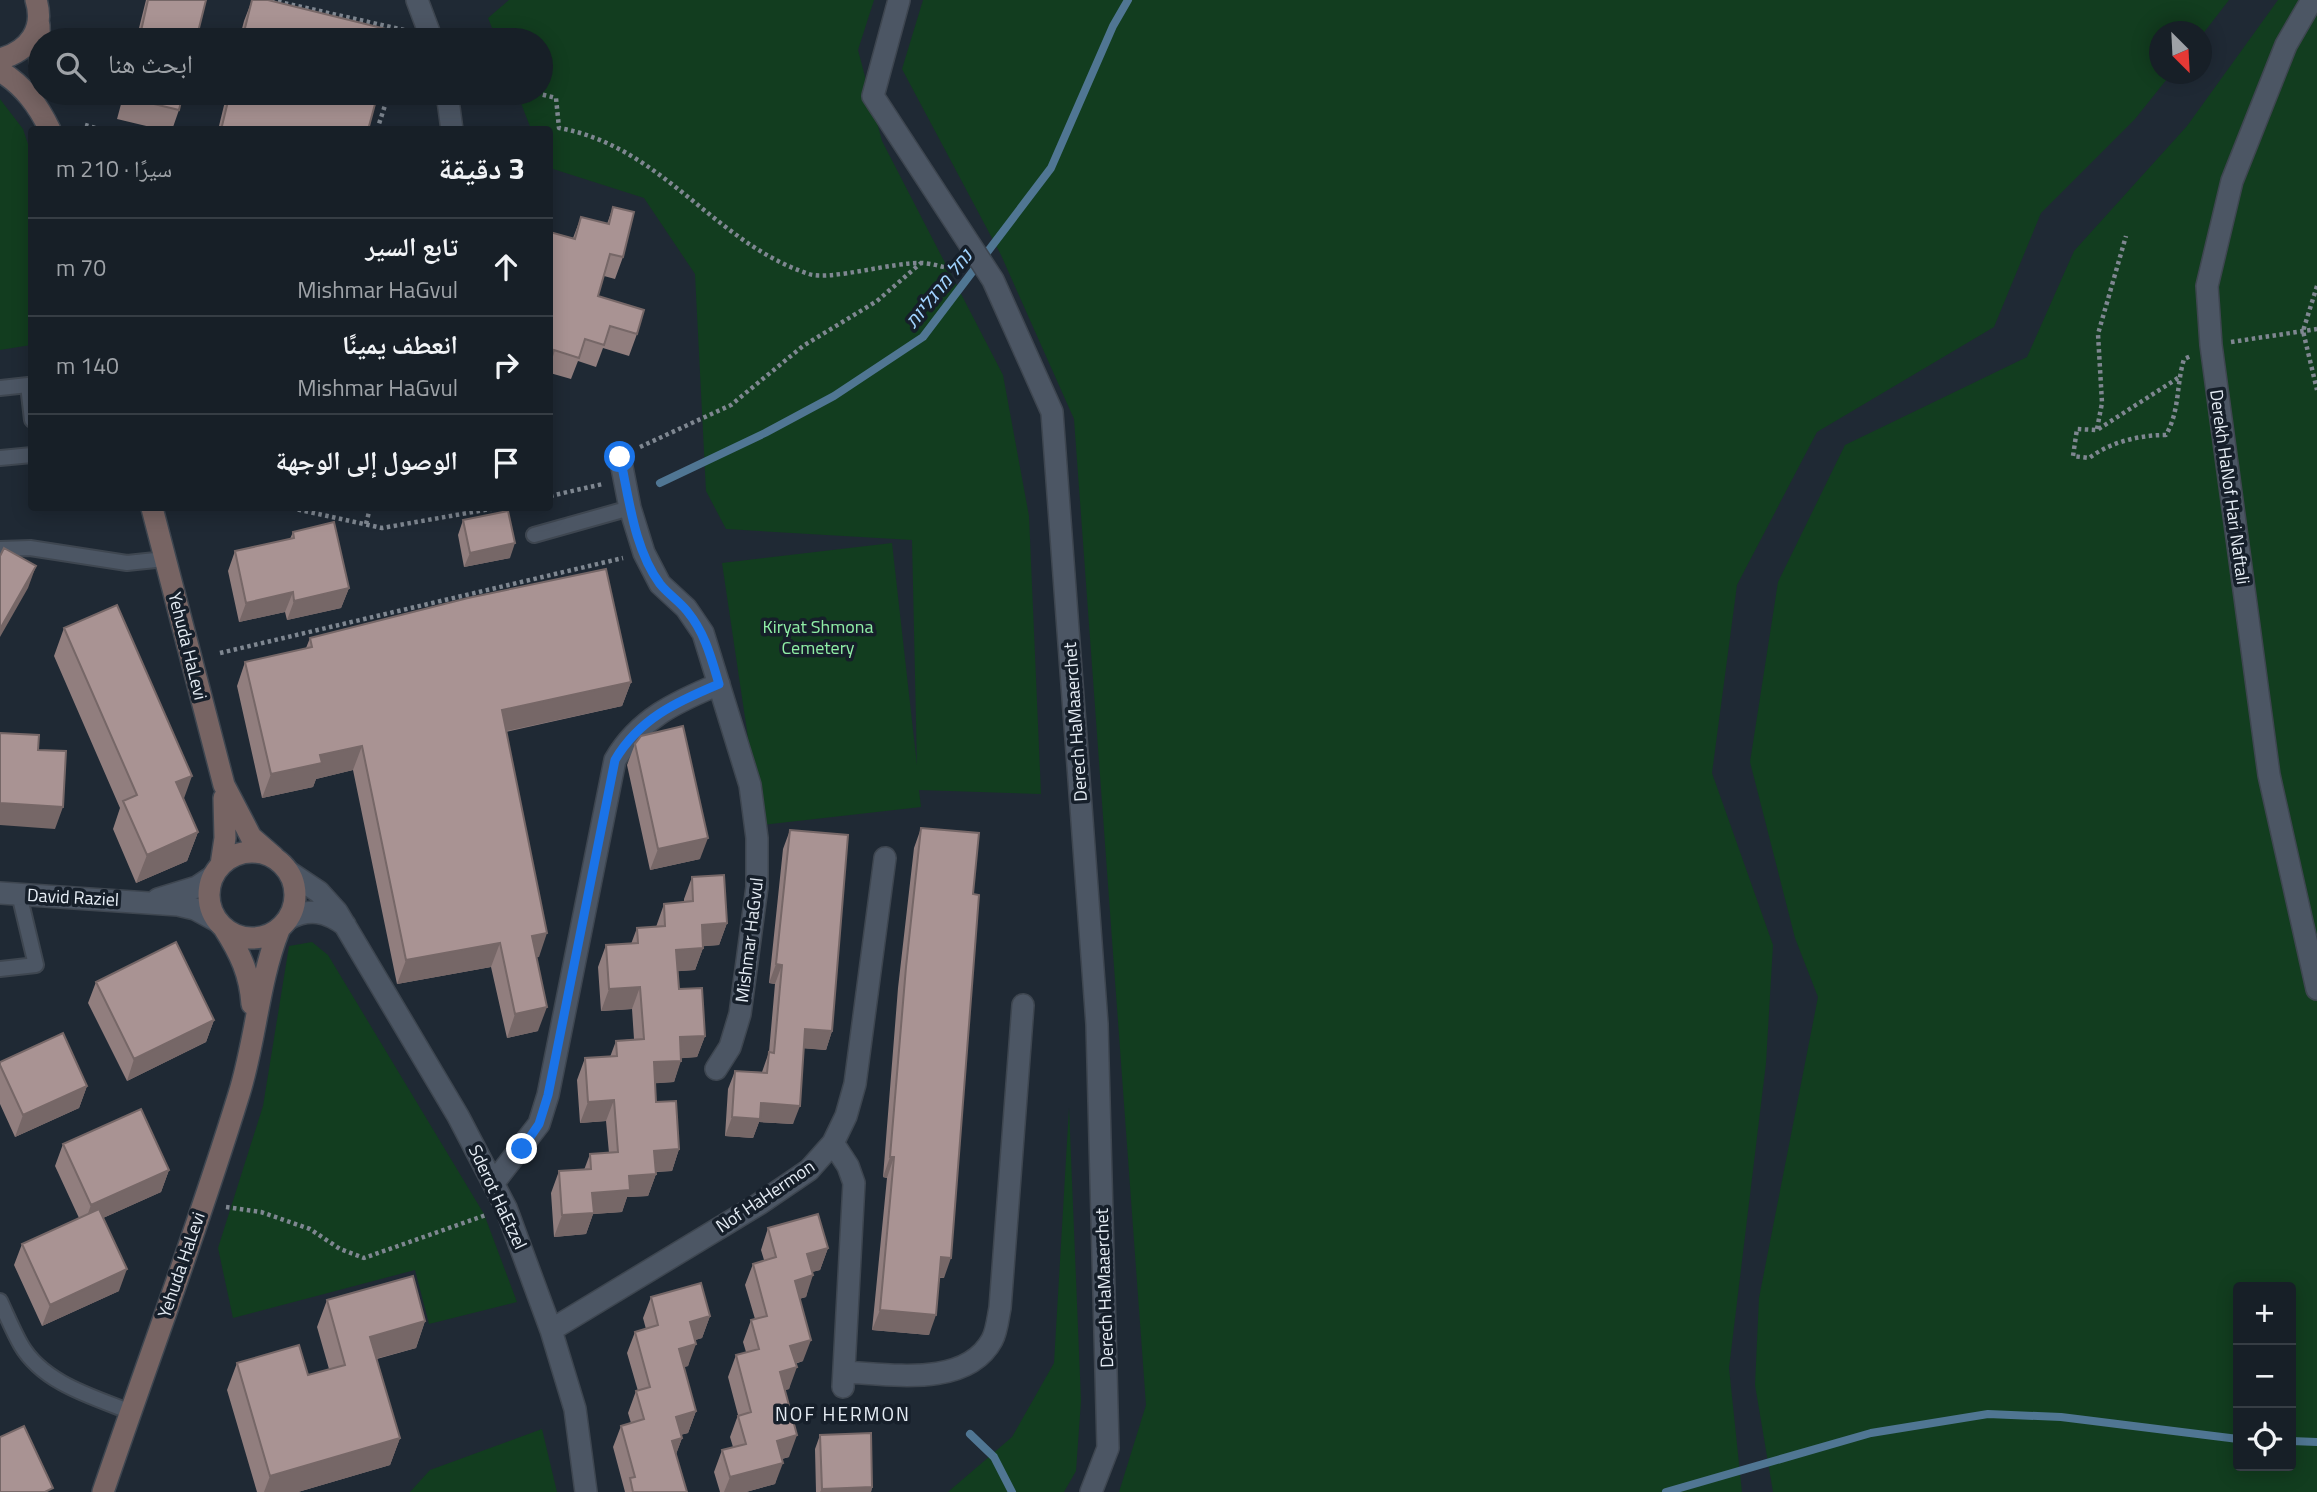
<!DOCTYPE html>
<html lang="ar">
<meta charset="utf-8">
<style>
body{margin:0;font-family:"Titillium Web","Noto Naskh Arabic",Heebo,sans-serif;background:#242c33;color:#f1f3f6;direction:rtl}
.controls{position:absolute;right:21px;bottom:21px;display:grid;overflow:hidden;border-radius:7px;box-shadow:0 4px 18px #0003}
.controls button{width:63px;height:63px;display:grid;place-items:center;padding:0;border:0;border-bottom:2px solid #363d44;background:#171f27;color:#f1f3f6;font:35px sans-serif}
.compass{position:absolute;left:2149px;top:21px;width:63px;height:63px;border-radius:50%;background:#171f27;box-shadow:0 4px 18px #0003;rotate:156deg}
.stop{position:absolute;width:21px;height:21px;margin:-16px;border:5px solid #1a73e8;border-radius:50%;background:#fff}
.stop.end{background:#1a73e8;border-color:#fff;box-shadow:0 2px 7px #0008}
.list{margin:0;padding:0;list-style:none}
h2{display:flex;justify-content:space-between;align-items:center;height:91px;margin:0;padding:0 28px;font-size:30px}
h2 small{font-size:23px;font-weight:400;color:#9ea2a7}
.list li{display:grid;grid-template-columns:46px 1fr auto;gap:21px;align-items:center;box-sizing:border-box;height:98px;padding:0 28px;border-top:2px solid #363d44}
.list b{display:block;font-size:26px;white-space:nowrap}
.list p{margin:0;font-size:23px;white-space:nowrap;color:#9ea2a7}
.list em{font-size:23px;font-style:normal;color:#9ea2a7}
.icon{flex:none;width:38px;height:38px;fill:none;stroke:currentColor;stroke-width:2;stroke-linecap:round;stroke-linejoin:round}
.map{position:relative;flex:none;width:2317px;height:1492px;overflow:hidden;direction:ltr}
.search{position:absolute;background:#171f27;box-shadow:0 4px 18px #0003;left:28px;top:28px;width:525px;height:77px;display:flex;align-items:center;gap:18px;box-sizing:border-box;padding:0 24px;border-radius:38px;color:#9ea2a7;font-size:26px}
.panel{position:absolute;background:#171f27;box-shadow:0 4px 18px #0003;left:28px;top:126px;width:525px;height:385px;border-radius:7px;direction:rtl}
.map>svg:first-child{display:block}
.green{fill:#123d1f;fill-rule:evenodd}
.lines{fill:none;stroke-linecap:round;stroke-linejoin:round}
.stream{stroke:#507693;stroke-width:8}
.lane-casing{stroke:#3e4650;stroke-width:18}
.street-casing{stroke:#3e4650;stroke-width:24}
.secondary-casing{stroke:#3e4650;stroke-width:24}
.path{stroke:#7f8791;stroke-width:4.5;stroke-dasharray:3.5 3.5;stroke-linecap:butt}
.lane{stroke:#4c5664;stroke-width:14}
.street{stroke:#4c5664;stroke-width:21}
.secondary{stroke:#776463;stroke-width:21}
.wall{fill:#917e7e}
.shaded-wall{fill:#766767}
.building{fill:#a99393;stroke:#766767;stroke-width:2}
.route{stroke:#1a73e8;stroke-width:9}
.labels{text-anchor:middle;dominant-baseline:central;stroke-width:7;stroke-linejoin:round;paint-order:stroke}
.street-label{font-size:18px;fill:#e6edf5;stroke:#161f2a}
.park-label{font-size:18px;fill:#90efa7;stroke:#161f2a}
.water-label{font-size:19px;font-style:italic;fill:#a1d3ff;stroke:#161f2a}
.neighbourhood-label{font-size:19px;letter-spacing:2px;fill:#e6edf5;stroke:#161f2a}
</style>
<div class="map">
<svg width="2317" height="1492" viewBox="0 0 2317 1492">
<rect width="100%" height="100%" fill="#1f2934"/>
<!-- green -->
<path class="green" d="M509,0h365l-16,50 24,91 121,234 26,141 12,278 -122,-4 2,17 -160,18 -39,-262 170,-20 25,222 -5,-225 -186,-11 -20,-38 -11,-217 -51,-76 -94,-30v-38l-19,-1 -14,-36h24v-53h-44l-9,-22z
M923,0h1306l-27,35v-3h-42v42h11l-36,45 -94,94 -47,114 -177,105 -80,153 -25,188 61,172 -7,118 -37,305 13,124h-623l27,-87 -72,-986 -73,-164 -99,-186z
M2278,0h39v1492h-544l-18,-107 4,-87 59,-301 -23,-59 -45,-176 28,-180 67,-137 182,-88 47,-106 113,-125zM2238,1287h53v179h-53z
M0,99l23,30 9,27 -1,189 -31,5z
M312,942l16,13 156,259 33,88 -88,22 -14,-54 -182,48 -15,-70 45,-142 26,-160z
M1069,1108l12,293 -5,70 -12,21h-116l64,-55 42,-74z
M542,1429l15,63h-147l20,-22z"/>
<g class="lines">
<!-- stream -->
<path class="stream" d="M660,483l105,-50 69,-37 89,-59 128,-169 62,-142 15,-26
M970,1434l24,23 18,35
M2291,1441l26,1
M1666,1492l205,-59 117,-19 73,3 177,22"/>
<!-- lane casing -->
<g class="lane-casing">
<path id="lane" d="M0,388l28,-3 4,35
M0,458l32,-3
M534,535l96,-27
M0,549l30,-1 97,15 38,-4
M0,969l36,-4 -17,-71
M0,1301c7,15 13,30 21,44 22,38 72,52 110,67"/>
</g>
<!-- street casing -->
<g class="street-casing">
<path id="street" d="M417,0l15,40
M899,0l-26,96 120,184 59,132 45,612 11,424 -17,44
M2312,0l-26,45 -54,136 -25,105 4,59 58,430 48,214
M447,93l5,37
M620,457l10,51 14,45 16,31 26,24 17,25 47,152 7,53v49l-17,127 -10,33 -14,22
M289,872l30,20 18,20 121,204 48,92 45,122 24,79 11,83
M0,893l178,12 17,4 22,12
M158,899l39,-12 15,-10
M288,919c21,-11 38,-8 57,6
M833,1143l15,23 6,17 -11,204
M495,1181l44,-57 9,-29 67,-335c24,-41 61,-58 104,-76
M551,1330l208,-126 50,-34 24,-27 13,-27 9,-32 30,-226
M844,1372c46,2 122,16 148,-32 5,-9 6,-23 8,-32l23,-303"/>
</g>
<!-- secondary casing -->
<g class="secondary-casing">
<path id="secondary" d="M39,25l1,40
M0,59c29,-8 45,-30 36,-59
M0,71c24,15 38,34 50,59
M152,508l72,277 27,52 23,20
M209 895a43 43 0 1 1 86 0a43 43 0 1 1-86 0Z
M221,865l4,-27 -1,-40
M224,928c16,25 26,46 28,76
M103,1492c45,-132 95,-264 136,-398 17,-54 19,-111 40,-164"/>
</g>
<!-- path -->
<path class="path" d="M271,0l133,30
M536,93l20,5 3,30c103,18 155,115 250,146 19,7 86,-12 111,-11 13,0 29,6 42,9
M85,125l18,5
M377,130l12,-37
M2317,286l-14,45 14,59
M2231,342l86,-13
M2178,378l-81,52 -20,-1 -4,27 16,2c22,-16 50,-23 77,-23 14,-25 10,-49 18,-76l7,-3
M2097,429l5,-26 -4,-69 28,-98
M640,447l91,-42 72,-59 74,-45 44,-38
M550,496l53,-12
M291,508l91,20 114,-20
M366,524l4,-16
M220,653l403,-95
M226,1207l35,5 49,17 30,20 24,9 122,-43"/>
<!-- lane -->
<use href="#lane" class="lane"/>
<!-- street -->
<use href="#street" class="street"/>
<!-- secondary -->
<use href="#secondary" class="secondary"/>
</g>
<!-- wall -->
<path class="wall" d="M146,0h60l-10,40h-60z
M252,0l140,40h-153l5,-19z
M124,93h59l-4,17 -7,20h-9l-46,-11z
M227,93h151l-10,37h-150z
M613,207l10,50 -8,22 -11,-3 -6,20 39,38 -8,22 -26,-8 -7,19 -18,-6 -7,18 -21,-6v-141l23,6 8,-21 26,7z
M463,520l47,38 -46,9 -6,-32z
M293,532l56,56 -8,20 -54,12 -2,-8 -46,10 -11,-51 7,-20 55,-12z
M64,628l119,172 15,32 -11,29 -51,22 -23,-54 7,-21 -66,-152z
M310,638l321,44 -9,24 -116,26 33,225h-2l1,74 -31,7 -16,-71 -94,17 -44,-214 -37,9 -3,8 -51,11 -25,-112 8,-24 61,-14z
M635,744l65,115 -50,11 -23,-105z
M921,828l52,66 -29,384h-4l-11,57 -57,-5 15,-152 -4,-1 15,-189 16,-140z
M790,830l42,201 -6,19 -22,-2 -11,76 -34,-2 -6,16 -28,-2 3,-47 7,-18 27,1 7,-20 6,-68 -6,-1 14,-134z
M692,877l35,46 -8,22 -16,1v2l-8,22 -17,1 1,18 26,47 -8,21 -16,1 -7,24 -19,1 1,19 23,47 -7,22 -16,1v2l-8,22 -21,1 -5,15 -29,2 -7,20 -32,3 -3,-44 8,-22 25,-1 6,-16 19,-1 -3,-32 -26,2 -3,-43 8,-22 25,-1 6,-16 18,-2 -2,-30 -31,2 -3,-44 8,-22 25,-1 6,-16 19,-1 8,-23 20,-2v-3z
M96,982l118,38 -8,22 -79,39 -39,-78z
M0,1062l87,24 -8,22 -64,29 -15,-33z
M63,1144l106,26 -8,22 -58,26 16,73 -77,35 -28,-61 8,-21 57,-26 -24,-52z
M768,1228l60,20 -8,22 -8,2 -6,25 -7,2 4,62 -8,3 -6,25 -4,1 4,67 -7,2 -7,25 -29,8h-26l-6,-20 8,-22 11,-3 -3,-10 8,-22 -10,-38 8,-22 10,-3 -3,-10 8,-22 4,-1 -10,-34 8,-21 11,-4 -3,-10z
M651,1297l59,19 -8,22 -7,2 -7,26 -4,1 12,44 -8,22 -8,2 2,3 -6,16 11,38h-62l-12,-45 8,-21 10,-3 -3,-10 8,-22h2l-11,-38 8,-21 11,-3 -3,-11z
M327,1300l98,21 -9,27 -39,11 23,79 -10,27 -92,27h-41l-30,-102 10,-27 71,12 21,-6 -12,-42z
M820,1435l52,52 -1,5h-55l-1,-43z"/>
<!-- shaded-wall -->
<path class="shaded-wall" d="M515,543l-5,15 -46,9 6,-14z
M36,566l-8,22 -28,49v-8z
M349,588l-8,20 -54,12 7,-19z
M293,592l-8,20 -46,10 7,-19z
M631,682l-9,24 -129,28 9,-24z
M362,746l-9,24 -37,9 -3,8 -51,11 9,-24 49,-19z
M192,776l-10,28 -6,-22z
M0,803l63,4 -8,22 -55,-4z
M198,832l-11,29 -51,22 11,-28z
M708,838l-8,21 -50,11 8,-21z
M727,923l-8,22 -25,2 8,-22z
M547,933l-8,24 -15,3 8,-24z
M500,943l-9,24 -94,17 9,-24z
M703,948l-8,22 -27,2 8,-22z
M776,964l6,1 -7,19 -6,-1z
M640,987l-8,22 -31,2 8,-22z
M547,1007l-9,24 -31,7 8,-24z
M214,1020l-8,22 -79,39 7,-22z
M805,1029l27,2 -6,19 -28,-2z
M705,1036l-8,21 -25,2 8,-22z
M681,1061l-7,21 -28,2 8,-22z
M87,1086l-8,22 -64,29 8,-22z
M614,1100l-8,21 -26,2 8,-21z
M761,1103l39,3 -7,18 -34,-2 -6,16 -28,-2 7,-19z
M679,1149l-7,22 -26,1 8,-21z
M890,1157h4l-7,21 -4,-1z
M169,1170l-8,22 -78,35 8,-22z
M656,1174l-8,22 -21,1 -5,15 -29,2 -7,20 -32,3 8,-22 30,-22 37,-17z
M828,1248l-8,22 -21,5 8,-21z
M941,1257l10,1 -7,20 -10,-1z
M127,1269l-8,22 -77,35 8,-21z
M813,1275l-7,22 -19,5 8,-21z
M880,1310l56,5 -7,20 -57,-5z
M710,1316l-8,22 -20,6 8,-22z
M425,1321l-9,27 -56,15 10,-26z
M811,1340l-8,21 -20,6 7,-21z
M696,1344l-8,22 -17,4 8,-21z
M797,1367l-8,22 -17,5 8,-22z
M696,1411l-8,22 -20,5 8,-21z
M797,1435l-8,22 -20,5 8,-21z
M400,1438l-10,27 -92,27h-34l6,-16z
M682,1438l-8,22 -2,-19z
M783,1463l-8,21 -29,8h-22l6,-15z
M872,1487l-1,5h-51l2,-3z"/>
<!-- building -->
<path class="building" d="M148,0h58l-10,40h-57z
M252,0h16l126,31 -2,9h-150z
M126,93h57l-4,17 -54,-13z
M230,93h148l-10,37h-147z
M613,207l21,5 -11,45 -13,-3 -12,42 46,14 -7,24 -27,-8 -6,19 -19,-6 -6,19 -25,-8 -4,13v-131l25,7 6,-22 28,7z
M508,511l7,32 -45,10 -7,-33z
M334,522l15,66 -55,13 -1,-9 -47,11 -11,-52 59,-13 -1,-6z
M4,548l32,18 -36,63v-73z
M606,569l25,113 -129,28 45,223 -15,3 15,71 -32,7 -15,-71 -94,17 -44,-214 -42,9 2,8 -51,11 -26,-112 67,-15 -2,-9 158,-40z
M117,605l75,171 -16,6 22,50 -51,23 -24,-54 14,-6 -73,-167z
M683,726l25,112 -50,11 -23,-105 6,-8z
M0,733l39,2 -1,15 28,1 -3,56 -63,-4z
M921,828l58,5 -6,61 6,1 -28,363 -10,-1 -5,58 -56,-5 14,-153h-4l16,-190z
M790,830l58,5 -16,196 -27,-2 -5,77 -39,-3 -1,16 -28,-2 3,-46 32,2 2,-21 5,1 8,-88 -6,-1z
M724,875l3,48 -25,2 1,23 -27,2 3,39 23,-1 3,48 -25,1 1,24 -27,1 2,40 20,-1 3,48 -25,2 2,23 -27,2 1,14 -38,3 2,20 -32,2 -3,-44 32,-2 -1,-15 28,-2 -4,-52 -26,2 -3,-44 32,-2 -1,-15 28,-2 -4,-52 -31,2 -3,-44 32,-2 -1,-15 28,-2 -1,-22 29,-3 -1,-24z
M176,942l38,78 -80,39 -38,-77z
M63,1033l24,53 -64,29 -23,-50v-3z
M141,1109l28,61 -78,35 -28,-61z
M99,1209l28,60 -77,36 -28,-61z
M818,1214l10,34 -21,6 6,21 -18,6 16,59 -21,6 7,21 -17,5 17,63 -20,6 6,22 -53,14 -8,-27 24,-6 -8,-28 13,-4 -15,-57 23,-6 -8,-29 16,-4 -14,-52 23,-7 -8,-29z
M413,1276l12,45 -55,16 30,101 -130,38 -33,-113 62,-18 9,30 37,-10 -18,-65z
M701,1283l9,33 -20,6 6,22 -17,5 17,62 -20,6 6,21 -10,3 15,51h-54l-3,-14 5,-1 -14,-51 23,-7 -8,-28 14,-4 -15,-55 23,-7 -7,-28z
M24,1426l29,62 -8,4h-45v-55z
M871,1433l1,54 -50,2 -2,-54z"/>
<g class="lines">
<!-- route -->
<path class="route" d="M522,1149l17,-25 9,-29 67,-335c24,-41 61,-58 104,-76 -8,-27 -14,-51 -32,-73 -8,-10 -19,-17 -27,-27 -26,-35 -31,-86 -40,-127"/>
</g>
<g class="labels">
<!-- street labels -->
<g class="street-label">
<text transform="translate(2230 487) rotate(82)">Derekh HaNof Hari Naftali</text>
<text transform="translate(188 646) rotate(76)">Yehuda HaLevi</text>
<text transform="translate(1075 722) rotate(-94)">Derech HaMaaerchet</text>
<text transform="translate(73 897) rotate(3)">David Raziel</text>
<text transform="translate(749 940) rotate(-83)">Mishmar HaGvul</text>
<text transform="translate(765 1196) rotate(-34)">Nof HaHermon</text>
<text transform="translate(498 1197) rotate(65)">Sderot HaEtzel</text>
<text transform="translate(181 1265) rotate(-71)">Yehuda HaLevi</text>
<text transform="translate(1104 1288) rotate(-92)">Derech HaMaaerchet</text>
</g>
<!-- park labels -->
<g class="park-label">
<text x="818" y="626">Kiryat Shmona<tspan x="818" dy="21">Cemetery</tspan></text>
</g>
<!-- water labels -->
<g class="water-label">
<text transform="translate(938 288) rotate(-51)">נחל מרגליות</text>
</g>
<!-- neighbourhood labels -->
<g class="neighbourhood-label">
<text x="843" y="1413">NOF HERMON</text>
</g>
</g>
</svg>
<div class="controls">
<button>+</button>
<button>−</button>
<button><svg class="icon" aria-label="locate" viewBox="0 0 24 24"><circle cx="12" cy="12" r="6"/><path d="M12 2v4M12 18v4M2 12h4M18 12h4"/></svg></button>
</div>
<svg class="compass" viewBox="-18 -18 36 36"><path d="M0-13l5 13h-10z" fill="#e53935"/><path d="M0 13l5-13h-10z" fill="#9ea2a7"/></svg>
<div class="stop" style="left:620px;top:457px"></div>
<div class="stop end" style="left:522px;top:1149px"></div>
<div class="search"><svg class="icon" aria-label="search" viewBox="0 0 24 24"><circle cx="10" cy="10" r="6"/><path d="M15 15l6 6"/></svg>ابحث هنا</div>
<section class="panel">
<h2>3 دقيقة<small>سيرًا · 210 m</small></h2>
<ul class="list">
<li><svg class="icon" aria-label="ahead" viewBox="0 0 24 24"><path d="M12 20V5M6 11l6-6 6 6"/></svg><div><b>تابع السير</b><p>Mishmar HaGvul</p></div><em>70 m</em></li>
<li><svg class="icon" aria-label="right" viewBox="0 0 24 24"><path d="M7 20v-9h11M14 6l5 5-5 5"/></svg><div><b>انعطف يمينًا</b><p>Mishmar HaGvul</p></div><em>140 m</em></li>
<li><svg class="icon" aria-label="arrive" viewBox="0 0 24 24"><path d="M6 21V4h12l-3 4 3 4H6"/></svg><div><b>الوصول إلى الوجهة</b></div></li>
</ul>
</section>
</div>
